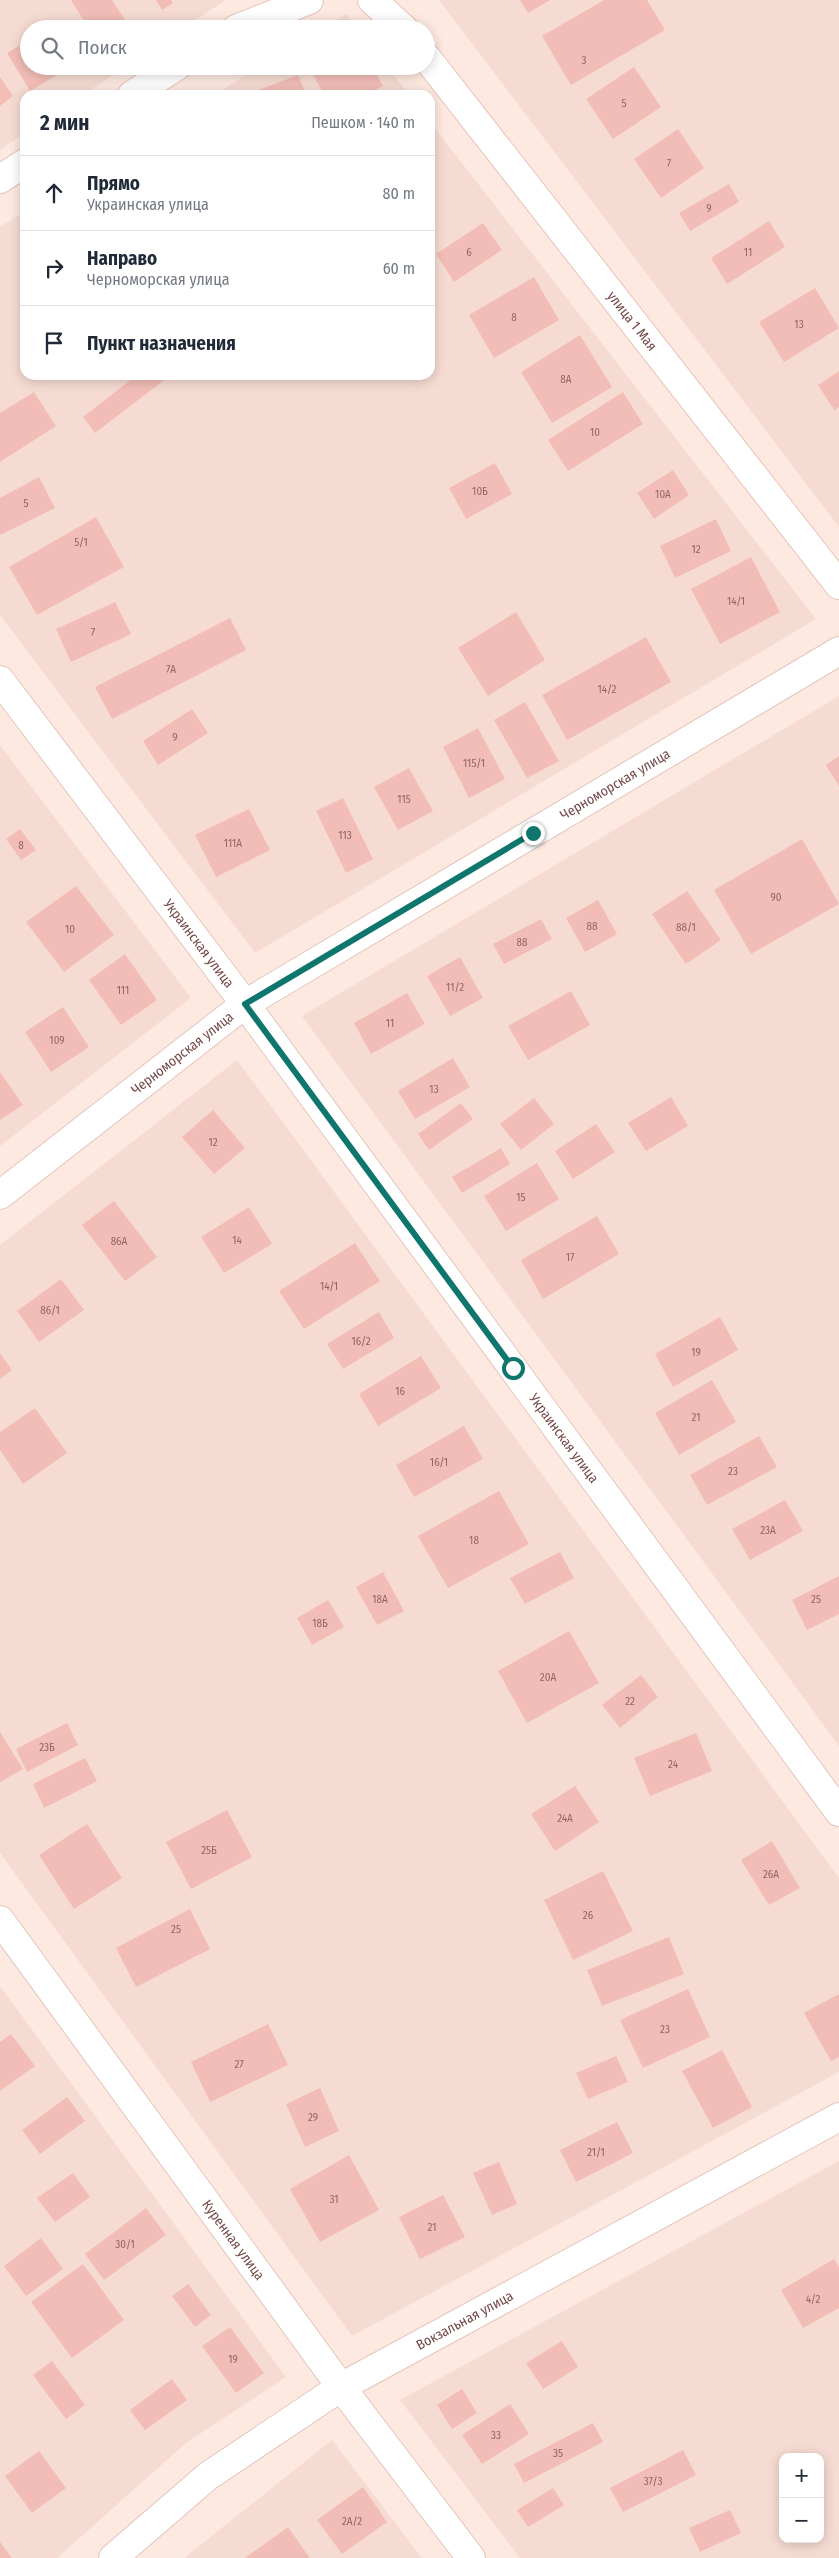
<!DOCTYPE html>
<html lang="ru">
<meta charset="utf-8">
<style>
body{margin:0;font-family:"Fira Sans Condensed",sans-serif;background:#f6f6f7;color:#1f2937}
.controls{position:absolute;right:15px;bottom:15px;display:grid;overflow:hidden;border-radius:10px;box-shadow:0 2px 12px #0003}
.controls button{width:45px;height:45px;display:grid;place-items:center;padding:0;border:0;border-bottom:1px solid #e0e1e3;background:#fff;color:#1f2937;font:25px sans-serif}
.stop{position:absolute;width:15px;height:15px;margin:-11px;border:4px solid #0f766e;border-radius:50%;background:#fff}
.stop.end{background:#0f766e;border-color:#fff;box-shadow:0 1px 5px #0008}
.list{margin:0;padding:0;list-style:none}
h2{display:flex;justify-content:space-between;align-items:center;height:65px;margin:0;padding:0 20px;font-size:21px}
h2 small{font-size:16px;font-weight:400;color:#747a83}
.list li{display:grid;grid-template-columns:32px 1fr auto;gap:15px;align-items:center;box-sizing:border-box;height:75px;padding:0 20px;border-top:1px solid #e0e1e3}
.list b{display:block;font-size:19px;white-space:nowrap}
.list p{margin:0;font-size:16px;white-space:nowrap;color:#747a83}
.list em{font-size:16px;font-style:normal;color:#747a83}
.icon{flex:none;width:28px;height:28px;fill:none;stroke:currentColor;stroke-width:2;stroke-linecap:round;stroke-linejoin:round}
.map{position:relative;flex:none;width:839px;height:2558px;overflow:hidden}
.search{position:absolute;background:#fff;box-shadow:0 2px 12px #0003;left:20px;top:20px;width:415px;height:55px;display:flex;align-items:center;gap:12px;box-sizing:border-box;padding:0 18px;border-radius:28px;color:#747a83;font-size:19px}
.panel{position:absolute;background:#fff;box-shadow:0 2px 12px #0003;left:20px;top:90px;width:415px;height:290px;border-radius:15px}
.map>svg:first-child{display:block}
.residential{fill:#f6dbd2;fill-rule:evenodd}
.building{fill:#f3bdb7}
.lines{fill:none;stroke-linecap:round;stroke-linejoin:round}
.street-casing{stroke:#e3c5bf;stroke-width:30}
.secondary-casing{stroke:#e8c3bc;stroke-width:30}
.street{stroke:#fff;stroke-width:28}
.secondary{stroke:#fff;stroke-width:28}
.route{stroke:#0f766e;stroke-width:6}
.labels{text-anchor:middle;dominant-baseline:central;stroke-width:4;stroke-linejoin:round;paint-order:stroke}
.number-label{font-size:11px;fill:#946663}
.street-label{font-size:14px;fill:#744947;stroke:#ffeee7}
</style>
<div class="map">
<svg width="839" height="2558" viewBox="0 0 839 2558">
<rect width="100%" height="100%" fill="#fde9e0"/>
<!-- residential -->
<path class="residential" d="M0,0h226l-44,29h-153v37h97l-43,29h-58v38l-25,17z
M439,0h400v527z
M346,14l11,15h-35z
M261,66h126l22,29h-195z
M430,122l386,497 -561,334 -255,-338v-388l25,-16v164h405z
M839,696v1050l-537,-730z
M0,745l191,253 -191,148z
M237,1060l602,818v194l-487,264 -352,-483v-608z
M0,1986l286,391 -100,66 -129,115h-57z
M839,2161v397h-319l-120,-158zM783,2457h37v82h-37z
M332,2440l90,118h-238z"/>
<!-- building -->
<path class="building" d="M71,0h41l19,29h-42z
M156,0h15l2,3 -11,7z
M520,0h30l-22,13z
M604,0h43l18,30 -94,55 -29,-49z
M58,23l4,6h-14z
M29,40v26h43l-42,25 -23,-38z
M309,66h63l11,20 -18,9h-41z
M634,67l27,40 -48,32 -27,-40z
M298,75l8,20h-49l-1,-4z
M0,77l13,19 -13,10z
M678,129l26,39 -43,30 -27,-39z
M729,184l10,18 -49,29 -11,-18z
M769,221l16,26 -58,37 -16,-26z
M483,223l19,27 -48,32 -18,-28z
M534,277l25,43 -65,38 -25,-43z
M815,288l24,40 -55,34 -25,-40z
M580,335l32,52 -60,36 -31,-51z
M839,371v36l-5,3 -16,-25z
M137,375h21l5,6 -68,52 -12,-16z
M34,392l22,34 -56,36v-49z
M623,392l20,32 -75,47 -20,-31z
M495,463l17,31 -46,25 -17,-31z
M673,470l16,25 -35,24 -17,-26z
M39,477l16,31 -55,27v-37z
M96,517l28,50 -87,48 -28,-48z
M716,519l15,32 -56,27 -15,-32z
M751,557l29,55 -60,32 -29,-55z
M115,602l16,32 -60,28 -15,-33z
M516,612l29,48 -57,36 -30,-48z
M230,618l16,32 -134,69 -17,-32z
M646,637l25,45 -104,58 -25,-45z
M525,702l34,59 -32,17 -33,-58z
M192,709l16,24 -50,32 -15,-24z
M478,728l27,51 -36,19 -26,-51z
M839,756v30l-13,-21z
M409,768l24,43 -35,19 -24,-43z
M343,798l30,61 -27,14 -30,-62z
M249,809l21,41 -54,27 -21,-42z
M20,829l16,21 -15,10 -15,-21z
M802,839l37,65 -88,50 -37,-64z
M76,886l38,49 -50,37 -38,-50z
M687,891l34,49 -35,24 -34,-50z
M598,900l19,34 -32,18 -19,-34z
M541,919l11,20 -48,25 -11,-20z
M125,954l32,46 -36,25 -32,-45z
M460,957l23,41 -33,18 -23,-40z
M571,991l19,34 -62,35 -20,-34z
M407,993l18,31 -54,30 -17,-31z
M63,1007l26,40 -38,25 -26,-40z
M453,1058l17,29 -55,32 -17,-28z
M0,1072l23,33 -23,15z
M671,1097l17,29 -42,25 -18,-28z
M534,1098l20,26 -33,26 -21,-26z
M461,1103l12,16 -44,31 -11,-16z
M213,1110l32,38 -31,26 -32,-37z
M596,1124l19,28 -42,27 -18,-28z
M501,1148l9,16 -48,29 -10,-16z
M537,1163l22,36 -53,32 -22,-35z
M114,1201l43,56 -32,24 -43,-56z
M249,1207l23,37 -48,29 -23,-36z
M597,1216l22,38 -76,45 -22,-39z
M355,1243l25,38 -76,48 -25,-38z
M61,1279l23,31 -45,32 -22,-31z
M379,1312l15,26 -51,31 -16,-25z
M720,1317l18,33 -65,37 -18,-33z
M0,1353l12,17 -12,9z
M421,1356l20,32 -63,38 -19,-32z
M712,1380l24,42 -57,33 -24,-42z
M35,1408l32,45 -44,31 -23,-34v-18z
M464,1426l19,33 -69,38 -18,-32z
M759,1436l18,31 -70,38 -17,-30z
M499,1491l30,53 -81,44 -30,-52z
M785,1500l18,31 -53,29 -18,-31z
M560,1552l14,26 -49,26 -15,-26z
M383,1572l21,39 -27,14 -21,-38z
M839,1576v38l-32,16 -15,-30z
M328,1600l16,27 -32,18 -15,-27z
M569,1631l30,52 -72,40 -29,-52z
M641,1675l17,22 -38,31 -18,-23z
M67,1723l11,22 -51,27 -11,-23z
M0,1732l23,37 -23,13z
M696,1733l16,38 -62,25 -16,-38z
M85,1758l12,23 -53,27 -11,-24z
M575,1786l24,36 -44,29 -24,-37z
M227,1810l25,47 -61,32 -25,-47z
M87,1824l35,54 -48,31 -35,-54z
M772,1841l28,47 -31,17 -28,-45z
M603,1871l30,60 -60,29 -29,-60z
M190,1909l20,40 -74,38 -20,-39z
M669,1937l15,37 -82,32 -15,-36z
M688,1989l22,48 -67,31 -23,-48z
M839,1994v63l-8,4 -27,-48z
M268,2024l20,41 -78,37 -19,-40z
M11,2034l24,32 -35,25v-49z
M722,2050l30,57 -39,21 -31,-57z
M616,2056l12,26 -40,17 -12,-26z
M320,2088l19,43 -34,16 -19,-43z
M67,2097l18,24 -45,33 -18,-24z
M617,2122l16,31 -57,29 -16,-32z
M349,2155l30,55 -59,32 -30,-53z
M499,2162l18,42 -25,11 -19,-42z
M73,2173l17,24 -35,25 -18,-24z
M443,2195l22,42 -45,22 -21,-42z
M146,2208l20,27 -62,45 -19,-26z
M41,2238l22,31 -37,27 -22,-30z
M834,2259l5,8v41l-36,20 -22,-38z
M83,2264l41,56 -52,38 -41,-56z
M188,2284l23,31 -16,12 -23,-31z
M230,2327l34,46 -28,20 -34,-47z
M562,2341l16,26 -35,22 -17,-26z
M52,2361l33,44 -19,14 -33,-44z
M172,2379l15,21 -42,30 -15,-20z
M462,2389l15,24 -25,16 -15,-24z
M510,2404l19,30 -47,30 -20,-29z
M593,2423l10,19 -79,41 -10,-19z
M683,2450l13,25 -73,37 -13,-24z
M39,2451l27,37 -34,25 -27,-37z
M363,2487l24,35 -45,32 -25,-34z
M553,2488l11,17 -36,22 -11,-17z
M730,2510l11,23 -41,19 -11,-24z
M288,2527l22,31h-65z
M0,2542l12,16h-12z"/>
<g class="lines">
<!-- street casing -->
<g class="street-casing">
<g id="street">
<path id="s1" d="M0,680l245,324 594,808"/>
<path id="s2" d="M0,1195l245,-191 594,-353"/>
<path id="s3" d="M0,1920l341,467 130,171"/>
<path id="s4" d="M113,2558l95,-82 133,-89 498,-270"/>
</g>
</g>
<!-- secondary casing -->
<g class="secondary-casing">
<g id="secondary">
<path d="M372,0l32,29"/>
<path d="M236,29l73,-29"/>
<path id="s5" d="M426,57l413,528"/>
<path d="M132,95l45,-29"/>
<path d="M0,179l25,-16"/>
</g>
</g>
<!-- street -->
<use href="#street" class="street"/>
<!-- secondary -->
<use href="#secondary" class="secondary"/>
</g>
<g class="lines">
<!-- route -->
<path class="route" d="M513,1368l-268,-364 288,-171"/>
</g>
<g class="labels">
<!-- number labels -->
<g class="number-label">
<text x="584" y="60">3</text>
<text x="624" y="103">5</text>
<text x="669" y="163">7</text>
<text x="709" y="208">9</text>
<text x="469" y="252">6</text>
<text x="748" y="252">11</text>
<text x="514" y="317">8</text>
<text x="799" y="324">13</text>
<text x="566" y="379">8А</text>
<text x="595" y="432">10</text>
<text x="480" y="491">10Б</text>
<text x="663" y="494">10А</text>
<text x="26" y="503">5</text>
<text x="81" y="542">5/1</text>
<text x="696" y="549">12</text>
<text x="736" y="601">14/1</text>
<text x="93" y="632">7</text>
<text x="171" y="669">7А</text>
<text x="607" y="689">14/2</text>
<text x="175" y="737">9</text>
<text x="474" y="763">115/1</text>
<text x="404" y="799">115</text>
<text x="345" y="835">113</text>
<text x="233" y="843">111А</text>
<text x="21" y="845">8</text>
<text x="776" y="897">90</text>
<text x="592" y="926">88</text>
<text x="686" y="927">88/1</text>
<text x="70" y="929">10</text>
<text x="522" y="942">88</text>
<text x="455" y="987">11/2</text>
<text x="123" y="990">111</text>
<text x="390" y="1023">11</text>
<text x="57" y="1040">109</text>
<text x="434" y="1089">13</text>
<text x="213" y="1142">12</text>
<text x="521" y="1197">15</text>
<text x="237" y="1240">14</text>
<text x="119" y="1241">86А</text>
<text x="570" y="1257">17</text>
<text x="329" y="1286">14/1</text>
<text x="50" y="1310">86/1</text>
<text x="361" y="1341">16/2</text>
<text x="696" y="1352">19</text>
<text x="400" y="1391">16</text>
<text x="696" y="1417">21</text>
<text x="439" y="1462">16/1</text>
<text x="733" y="1471">23</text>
<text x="768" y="1530">23А</text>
<text x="474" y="1540">18</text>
<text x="380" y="1599">18А</text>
<text x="816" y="1599">25</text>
<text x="320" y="1623">18Б</text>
<text x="548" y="1677">20А</text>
<text x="630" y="1701">22</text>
<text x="47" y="1747">23Б</text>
<text x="673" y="1764">24</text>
<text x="565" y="1818">24А</text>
<text x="209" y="1850">25Б</text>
<text x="771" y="1874">26А</text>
<text x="588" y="1915">26</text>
<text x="176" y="1929">25</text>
<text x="665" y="2029">23</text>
<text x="239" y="2064">27</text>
<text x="313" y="2117">29</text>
<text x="596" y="2152">21/1</text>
<text x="334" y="2199">31</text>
<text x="432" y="2227">21</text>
<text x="125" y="2244">30/1</text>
<text x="813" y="2299">4/2</text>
<text x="233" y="2359">19</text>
<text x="496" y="2435">33</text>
<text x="558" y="2453">35</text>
<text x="653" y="2481">37/3</text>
<text x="352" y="2521">2А/2</text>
</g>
<!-- street labels -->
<g class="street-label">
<text stroke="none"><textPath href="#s5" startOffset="335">улица 1 Мая</textPath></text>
<text stroke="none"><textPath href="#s2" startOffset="741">Черноморская улица</textPath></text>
<text stroke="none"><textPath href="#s1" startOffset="330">Украинская улица</textPath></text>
<text stroke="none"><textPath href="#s2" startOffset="231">Черноморская улица</textPath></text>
<text stroke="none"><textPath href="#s1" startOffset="945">Украинская улица</textPath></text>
<text stroke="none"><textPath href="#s3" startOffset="396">Куренная улица</textPath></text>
<text stroke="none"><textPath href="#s4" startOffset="426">Вокзальная улица</textPath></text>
</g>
</g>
</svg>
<div class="controls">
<button>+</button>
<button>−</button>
</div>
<div class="stop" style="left:513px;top:1368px"></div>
<div class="stop end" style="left:533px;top:833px"></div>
<div class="search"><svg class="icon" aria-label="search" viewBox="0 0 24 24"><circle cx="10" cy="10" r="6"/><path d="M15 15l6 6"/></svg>Поиск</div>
<section class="panel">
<h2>2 мин<small>Пешком · 140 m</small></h2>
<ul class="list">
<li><svg class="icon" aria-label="ahead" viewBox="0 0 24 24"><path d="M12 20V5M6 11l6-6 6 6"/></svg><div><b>Прямо</b><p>Украинская улица</p></div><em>80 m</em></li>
<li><svg class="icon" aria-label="right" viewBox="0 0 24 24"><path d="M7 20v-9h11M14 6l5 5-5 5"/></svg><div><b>Направо</b><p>Черноморская улица</p></div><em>60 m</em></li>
<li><svg class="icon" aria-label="arrive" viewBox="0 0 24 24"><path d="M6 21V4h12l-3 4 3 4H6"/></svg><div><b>Пункт назначения</b></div></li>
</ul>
</section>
</div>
